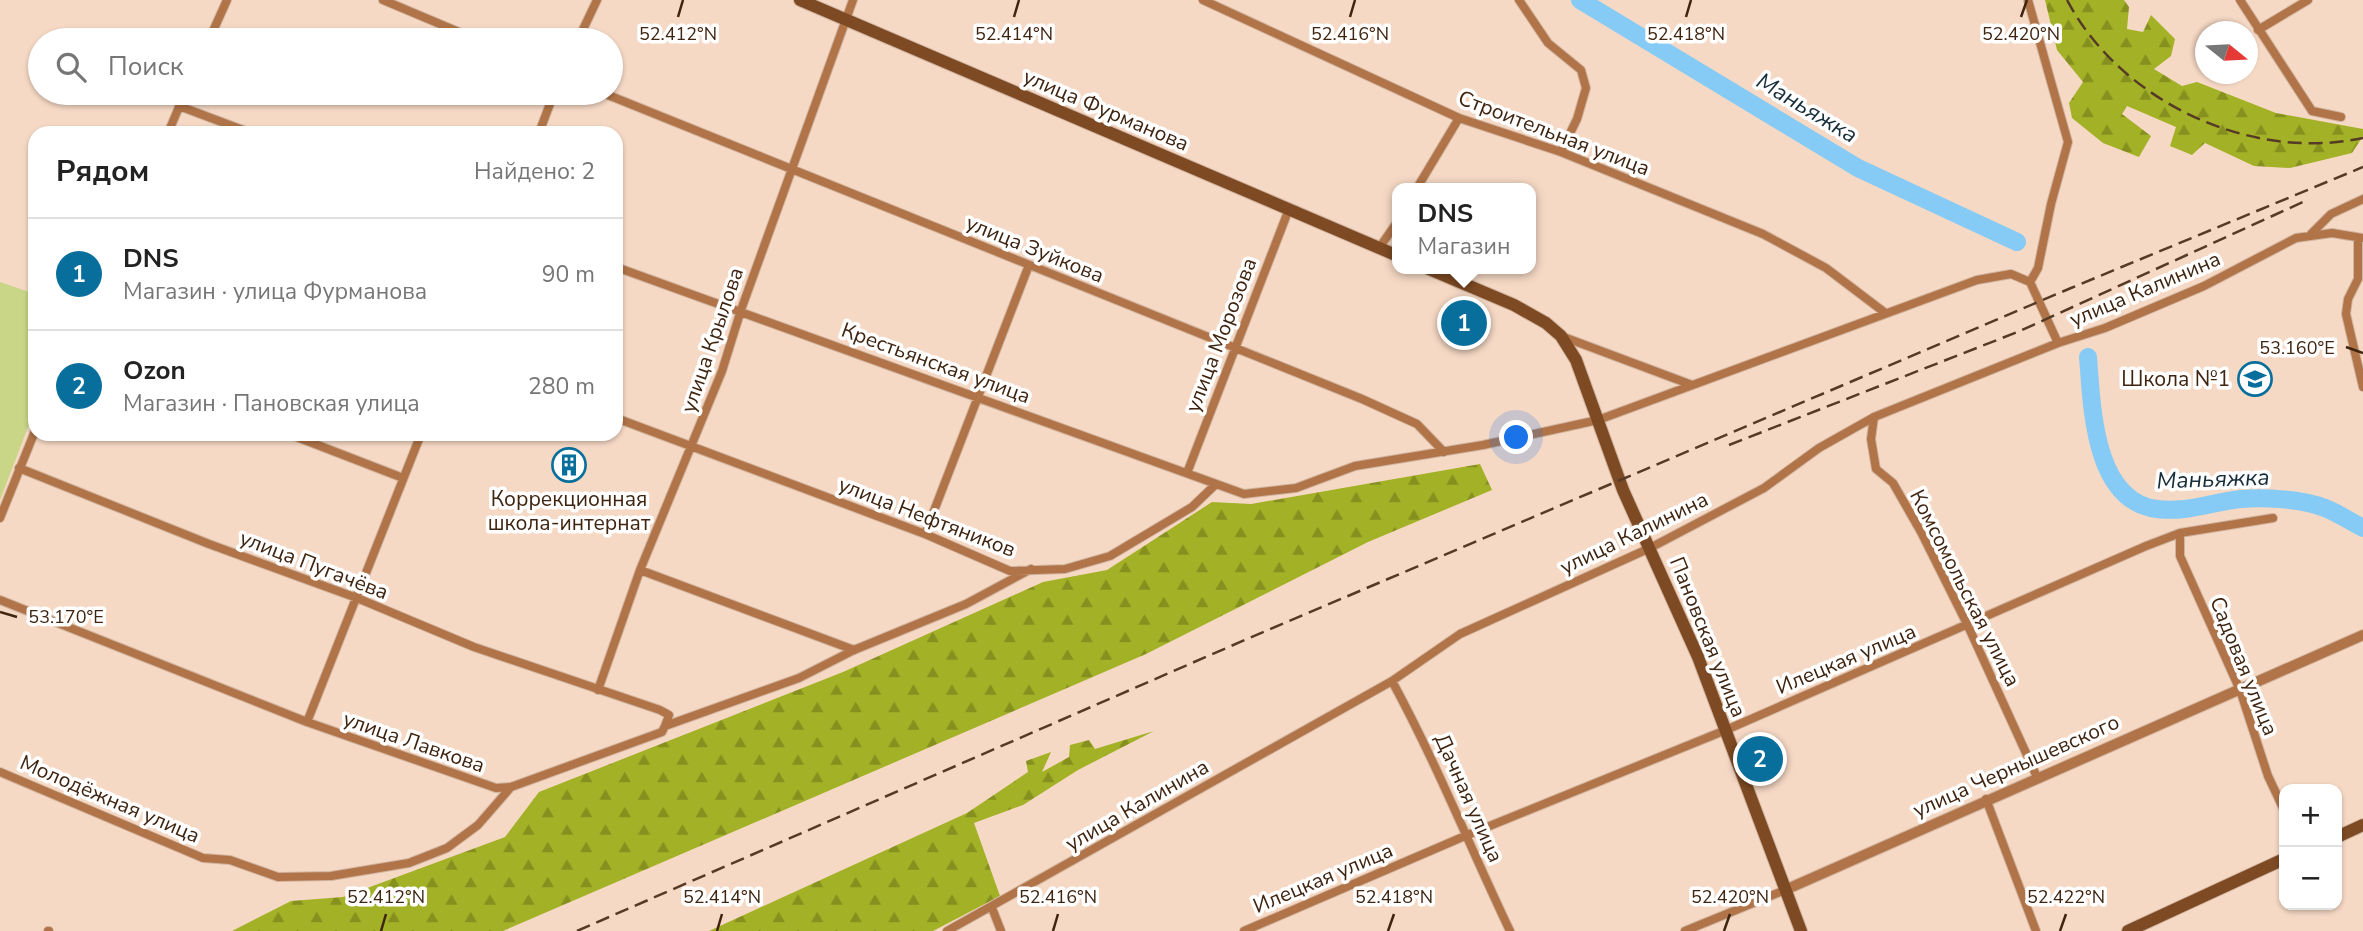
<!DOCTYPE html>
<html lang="ru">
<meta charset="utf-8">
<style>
body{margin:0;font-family:"Nunito Sans",sans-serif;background:#f2f2f2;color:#222}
.controls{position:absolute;right:21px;bottom:21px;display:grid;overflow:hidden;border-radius:14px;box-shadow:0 2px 5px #0004}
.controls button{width:63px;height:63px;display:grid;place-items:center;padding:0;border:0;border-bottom:2px solid #e0e0e0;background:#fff;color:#222;font:35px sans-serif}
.compass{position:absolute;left:2195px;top:21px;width:63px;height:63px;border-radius:50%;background:#fff;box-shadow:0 2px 5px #0004;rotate:108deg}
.you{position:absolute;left:1517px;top:438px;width:24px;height:24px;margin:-18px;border:5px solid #fff;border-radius:50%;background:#1a73e8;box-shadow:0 0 0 10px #1a73e833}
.badge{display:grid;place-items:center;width:46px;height:46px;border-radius:50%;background:#086f9c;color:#fff;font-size:23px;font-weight:700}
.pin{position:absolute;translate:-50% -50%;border:4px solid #fff;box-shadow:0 2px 7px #0006}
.popup{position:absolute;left:1392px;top:183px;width:144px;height:91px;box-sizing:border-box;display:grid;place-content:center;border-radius:14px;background:#fff;filter:drop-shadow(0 2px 5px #0005);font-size:23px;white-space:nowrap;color:#767676}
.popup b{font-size:26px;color:#222}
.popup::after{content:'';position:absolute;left:50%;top:100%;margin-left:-14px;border:14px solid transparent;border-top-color:#fff}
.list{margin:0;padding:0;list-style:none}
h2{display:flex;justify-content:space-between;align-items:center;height:91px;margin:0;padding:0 28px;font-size:30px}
h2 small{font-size:23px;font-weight:400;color:#767676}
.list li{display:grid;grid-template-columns:46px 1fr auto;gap:21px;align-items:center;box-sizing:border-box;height:112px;padding:0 28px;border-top:2px solid #e0e0e0}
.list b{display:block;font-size:26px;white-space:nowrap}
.list p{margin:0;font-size:23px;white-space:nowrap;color:#767676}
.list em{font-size:23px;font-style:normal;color:#767676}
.icon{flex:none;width:38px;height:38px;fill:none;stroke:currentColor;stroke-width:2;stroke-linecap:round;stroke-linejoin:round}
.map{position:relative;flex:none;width:2363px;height:931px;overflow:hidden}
.search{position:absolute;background:#fff;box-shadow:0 2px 5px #0004;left:28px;top:28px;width:595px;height:77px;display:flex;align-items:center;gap:18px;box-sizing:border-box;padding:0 24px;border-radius:38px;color:#767676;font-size:26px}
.panel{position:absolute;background:#fff;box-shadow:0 2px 5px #0004;left:28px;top:126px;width:595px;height:315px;border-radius:21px}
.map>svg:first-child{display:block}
.forest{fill:url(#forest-firs)}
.garden{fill:#c9d587}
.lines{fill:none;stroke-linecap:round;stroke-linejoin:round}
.river{stroke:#85cbf5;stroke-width:18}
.minor-casing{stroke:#d1b5a1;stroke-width:10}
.tertiary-casing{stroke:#d1b5a1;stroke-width:12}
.secondary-casing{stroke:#d1b5a1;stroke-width:14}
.minor{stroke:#b07448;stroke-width:8}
.tertiary{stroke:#b07448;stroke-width:10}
.secondary{stroke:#7d4a23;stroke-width:12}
.rail{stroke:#553a26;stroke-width:2.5;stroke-dasharray:14 7;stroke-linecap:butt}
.ticks{fill:none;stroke:#3f2410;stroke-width:2.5}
.labels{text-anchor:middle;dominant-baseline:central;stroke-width:7;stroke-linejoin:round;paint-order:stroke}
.street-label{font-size:21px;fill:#3f2410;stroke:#fff}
.poi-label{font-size:21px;fill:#3f2410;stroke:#fff;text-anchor:end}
.water-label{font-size:23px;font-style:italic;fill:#172d3a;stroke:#fff}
.ticks-label{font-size:18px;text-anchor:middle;fill:#3f2410;stroke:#fff;stroke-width:7;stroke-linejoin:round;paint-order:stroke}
</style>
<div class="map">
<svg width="2363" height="931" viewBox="0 0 2363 931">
<defs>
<pattern id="forest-firs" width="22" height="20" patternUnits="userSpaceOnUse" patternTransform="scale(1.75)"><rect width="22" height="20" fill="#a2b125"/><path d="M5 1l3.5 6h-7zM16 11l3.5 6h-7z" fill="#85901f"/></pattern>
</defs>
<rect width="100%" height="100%" fill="#f6d9c5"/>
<!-- forest -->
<path class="forest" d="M2045,0h79l5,7 -2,22 16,3 8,-17 24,24 -4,17 -17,13 28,17 15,-4 79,31 87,16v7l-11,17 -62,15 -36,-2 -49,-23 -13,12 -22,-9 6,-19 -49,-21 -5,8 29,22 -12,21 -36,-14 -31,-25 -3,-15 14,-21 -26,-32z
M1480,464l12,26 -124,52 -222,112 -643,277h-271l59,-30 52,-4 162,-60 34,-45 304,-120 200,-90 64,-12 105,-68 39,2z
M1154,731l-76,39 -55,35 -49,18 26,73 -67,35h-224l258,-118 61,-41 -2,-11 25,-9 -9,20 27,-15 1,-12 19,-5 6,9z"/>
<!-- garden -->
<path class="garden" d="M0,282l35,12v115l-35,91z"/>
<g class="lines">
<!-- river -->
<path class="river" d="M1580,0l278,168 159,74
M2088,357c4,48 5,144 69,152 29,4 55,-7 84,-10 24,-2 61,0 84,9 13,5 26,14 38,20"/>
<!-- minor casing -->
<g class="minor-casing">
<path id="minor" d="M383,0l95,40
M1203,0l256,118 102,34 202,82 63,34 58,44
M1519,0l29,43 33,27 5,18 -9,31 -16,33
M2028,0l40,142 -17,62 -13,64 -8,14
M2240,0l72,111 29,6
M2258,30l50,-30
M209,40l18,-40
M578,40l19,-40
M603,93l759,306 55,25 27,28
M179,106l72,27
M168,133l17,-40
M539,133l15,-40
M1417,188l42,-70
M2311,234l20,-20 32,-15
M2358,238v41l-10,20 -2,15 17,73
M1379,248l19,-27
M616,267l628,227 52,-6 59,-22 128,-21 115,-25 379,-140 34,-6 19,8 28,61
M1561,336l131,49
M1874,417l-3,22 5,30 17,14 28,49 47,94 69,151
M616,418l309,116 85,37 55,-2 45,-13 82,-49 23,-22
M289,434l114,44
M19,468l190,76 148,54 117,49 186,63 9,5 -4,11
M1187,473l102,-264
M0,518l35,-87
M2180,533v23l60,134 28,86 16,34
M925,534l104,-269
M640,570l214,80
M0,600l307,122 189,66 15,-1 151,-55 3,-6 134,-48 55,-28 112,-46 65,-35
M1392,681c44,81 78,166 118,250
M598,690l42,-120 82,-199 19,-61 112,-310
M307,722l114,-288
M0,772l203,86 27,2 48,17 53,-1 78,-13 38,-15 31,-23 33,-38
M1986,799l50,132
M992,908l9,23
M48,931h1
M947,931l445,-250 68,-47 190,-86 114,-60 55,-40 55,-31 184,-74 47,-15 99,-42 92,-48 36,-5 31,5
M1244,931l221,-95 261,-106 420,-184 34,-13 93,-15
M1685,931l100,-41"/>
</g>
<!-- tertiary casing -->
<g class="tertiary-casing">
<path id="tertiary" d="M1785,890l578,-255"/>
</g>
<!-- secondary casing -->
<g class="secondary-casing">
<path id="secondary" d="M800,0l598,256
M1429,269l85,36 32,18 15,13 15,24 47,130 75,167 103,274
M2337,837l26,-12
M2128,931l156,-72"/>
</g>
<!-- minor -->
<use href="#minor" class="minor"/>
<!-- tertiary -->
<use href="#tertiary" class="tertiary"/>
<!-- secondary -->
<use href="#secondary" class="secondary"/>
<!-- rail -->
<path class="rail" d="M2067,0c54,102 183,162 296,138
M1729,445l291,-114 283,-129
M577,931l670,-292 824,-351 292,-121"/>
</g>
<!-- ticks -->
<path class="ticks" d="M678,17l5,-17M1014,17l5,-17M1350,17l5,-17M1686,17l5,-17M2021,17l6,-17M2346,347l17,6M0,612l17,5M381,931l5,-17M717,931l5,-17M1053,931l5,-17M1388,931l6,-17M1724,931l6,-17M2060,931l6,-17"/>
<!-- icons -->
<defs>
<g id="school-ring" transform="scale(1.75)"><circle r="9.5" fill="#fff" stroke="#086f9c" stroke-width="1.5"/><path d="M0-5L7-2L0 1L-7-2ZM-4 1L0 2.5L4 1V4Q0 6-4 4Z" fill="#086f9c"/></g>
<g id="building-ring" transform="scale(1.75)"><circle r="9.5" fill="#fff" stroke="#086f9c" stroke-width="1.5"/><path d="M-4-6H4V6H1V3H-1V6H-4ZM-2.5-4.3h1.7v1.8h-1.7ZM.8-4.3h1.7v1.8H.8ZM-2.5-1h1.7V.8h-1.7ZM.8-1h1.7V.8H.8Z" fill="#086f9c"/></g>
</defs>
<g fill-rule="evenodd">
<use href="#school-ring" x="2255" y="379"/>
<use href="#building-ring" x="569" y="465"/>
</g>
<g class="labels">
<!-- street labels -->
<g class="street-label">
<text transform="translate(1106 110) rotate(23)">улица Фурманова</text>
<text transform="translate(1554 133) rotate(21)">Строительная улица</text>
<text transform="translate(1035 249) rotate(22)">улица Зуйкова</text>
<text transform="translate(2145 289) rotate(-23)">улица Калинина</text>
<text transform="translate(1221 335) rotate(-69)">улица Морозова</text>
<text transform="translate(712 340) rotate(-71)">улица Крылова</text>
<text transform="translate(936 363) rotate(20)">Крестьянская улица</text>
<text transform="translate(927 517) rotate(21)">улица Нефтяников</text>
<text transform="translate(1634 533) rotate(-26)">улица Калинина</text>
<text transform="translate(314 565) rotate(21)">улица Пугачёва</text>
<text transform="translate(1965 588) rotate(63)">Комсомольская улица</text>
<text transform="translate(1708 637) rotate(68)">Пановская улица</text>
<text transform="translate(1846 659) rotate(-23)">Илецкая улица</text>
<text transform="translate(2244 666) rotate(68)">Садовая улица</text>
<text transform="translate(414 742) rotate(19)">улица Лавкова</text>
<text transform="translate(2016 766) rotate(-24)">улица Чернышевского</text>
<text transform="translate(1469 798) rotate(66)">Дачная улица</text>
<text transform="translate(110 799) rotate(23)">Молодёжная улица</text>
<text transform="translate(1137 805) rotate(-30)">улица Калинина</text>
<text transform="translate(1323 878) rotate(-23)">Илецкая улица</text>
</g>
<!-- poi labels -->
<g class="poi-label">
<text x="2230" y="379">Школа №1</text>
<text x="569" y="499" text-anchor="middle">Коррекционная<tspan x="569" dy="24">школа-интернат</tspan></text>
</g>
<!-- water labels -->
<g class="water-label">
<text transform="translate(1807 108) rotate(31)">Маньяжка</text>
<text transform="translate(2213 479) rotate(-2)">Маньяжка</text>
</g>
</g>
<g class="ticks-label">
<text x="678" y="40">52.412°N</text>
<text x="1014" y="40">52.414°N</text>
<text x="1350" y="40">52.416°N</text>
<text x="1686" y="40">52.418°N</text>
<text x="2021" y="40">52.420°N</text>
<text x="2297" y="354">53.160°E</text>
<text x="66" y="623">53.170°E</text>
<text x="386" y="903">52.412°N</text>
<text x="722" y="903">52.414°N</text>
<text x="1058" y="903">52.416°N</text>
<text x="1394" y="903">52.418°N</text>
<text x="1730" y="903">52.420°N</text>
<text x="2066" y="903">52.422°N</text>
</g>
</svg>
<div class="controls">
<button>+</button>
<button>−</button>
</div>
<svg class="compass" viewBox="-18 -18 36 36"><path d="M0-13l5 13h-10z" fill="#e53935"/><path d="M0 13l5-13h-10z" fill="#767676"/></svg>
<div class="you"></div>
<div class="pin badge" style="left:1464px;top:323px">1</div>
<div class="popup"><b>DNS</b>Магазин</div>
<div class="pin badge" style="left:1760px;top:759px">2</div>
<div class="search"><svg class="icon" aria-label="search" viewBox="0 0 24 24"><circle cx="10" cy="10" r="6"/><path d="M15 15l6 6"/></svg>Поиск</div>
<section class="panel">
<h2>Рядом<small>Найдено: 2</small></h2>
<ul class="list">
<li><span class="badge">1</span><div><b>DNS</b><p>Магазин · улица Фурманова</p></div><em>90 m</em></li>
<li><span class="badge">2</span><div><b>Ozon</b><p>Магазин · Пановская улица</p></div><em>280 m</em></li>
</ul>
</section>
</div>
